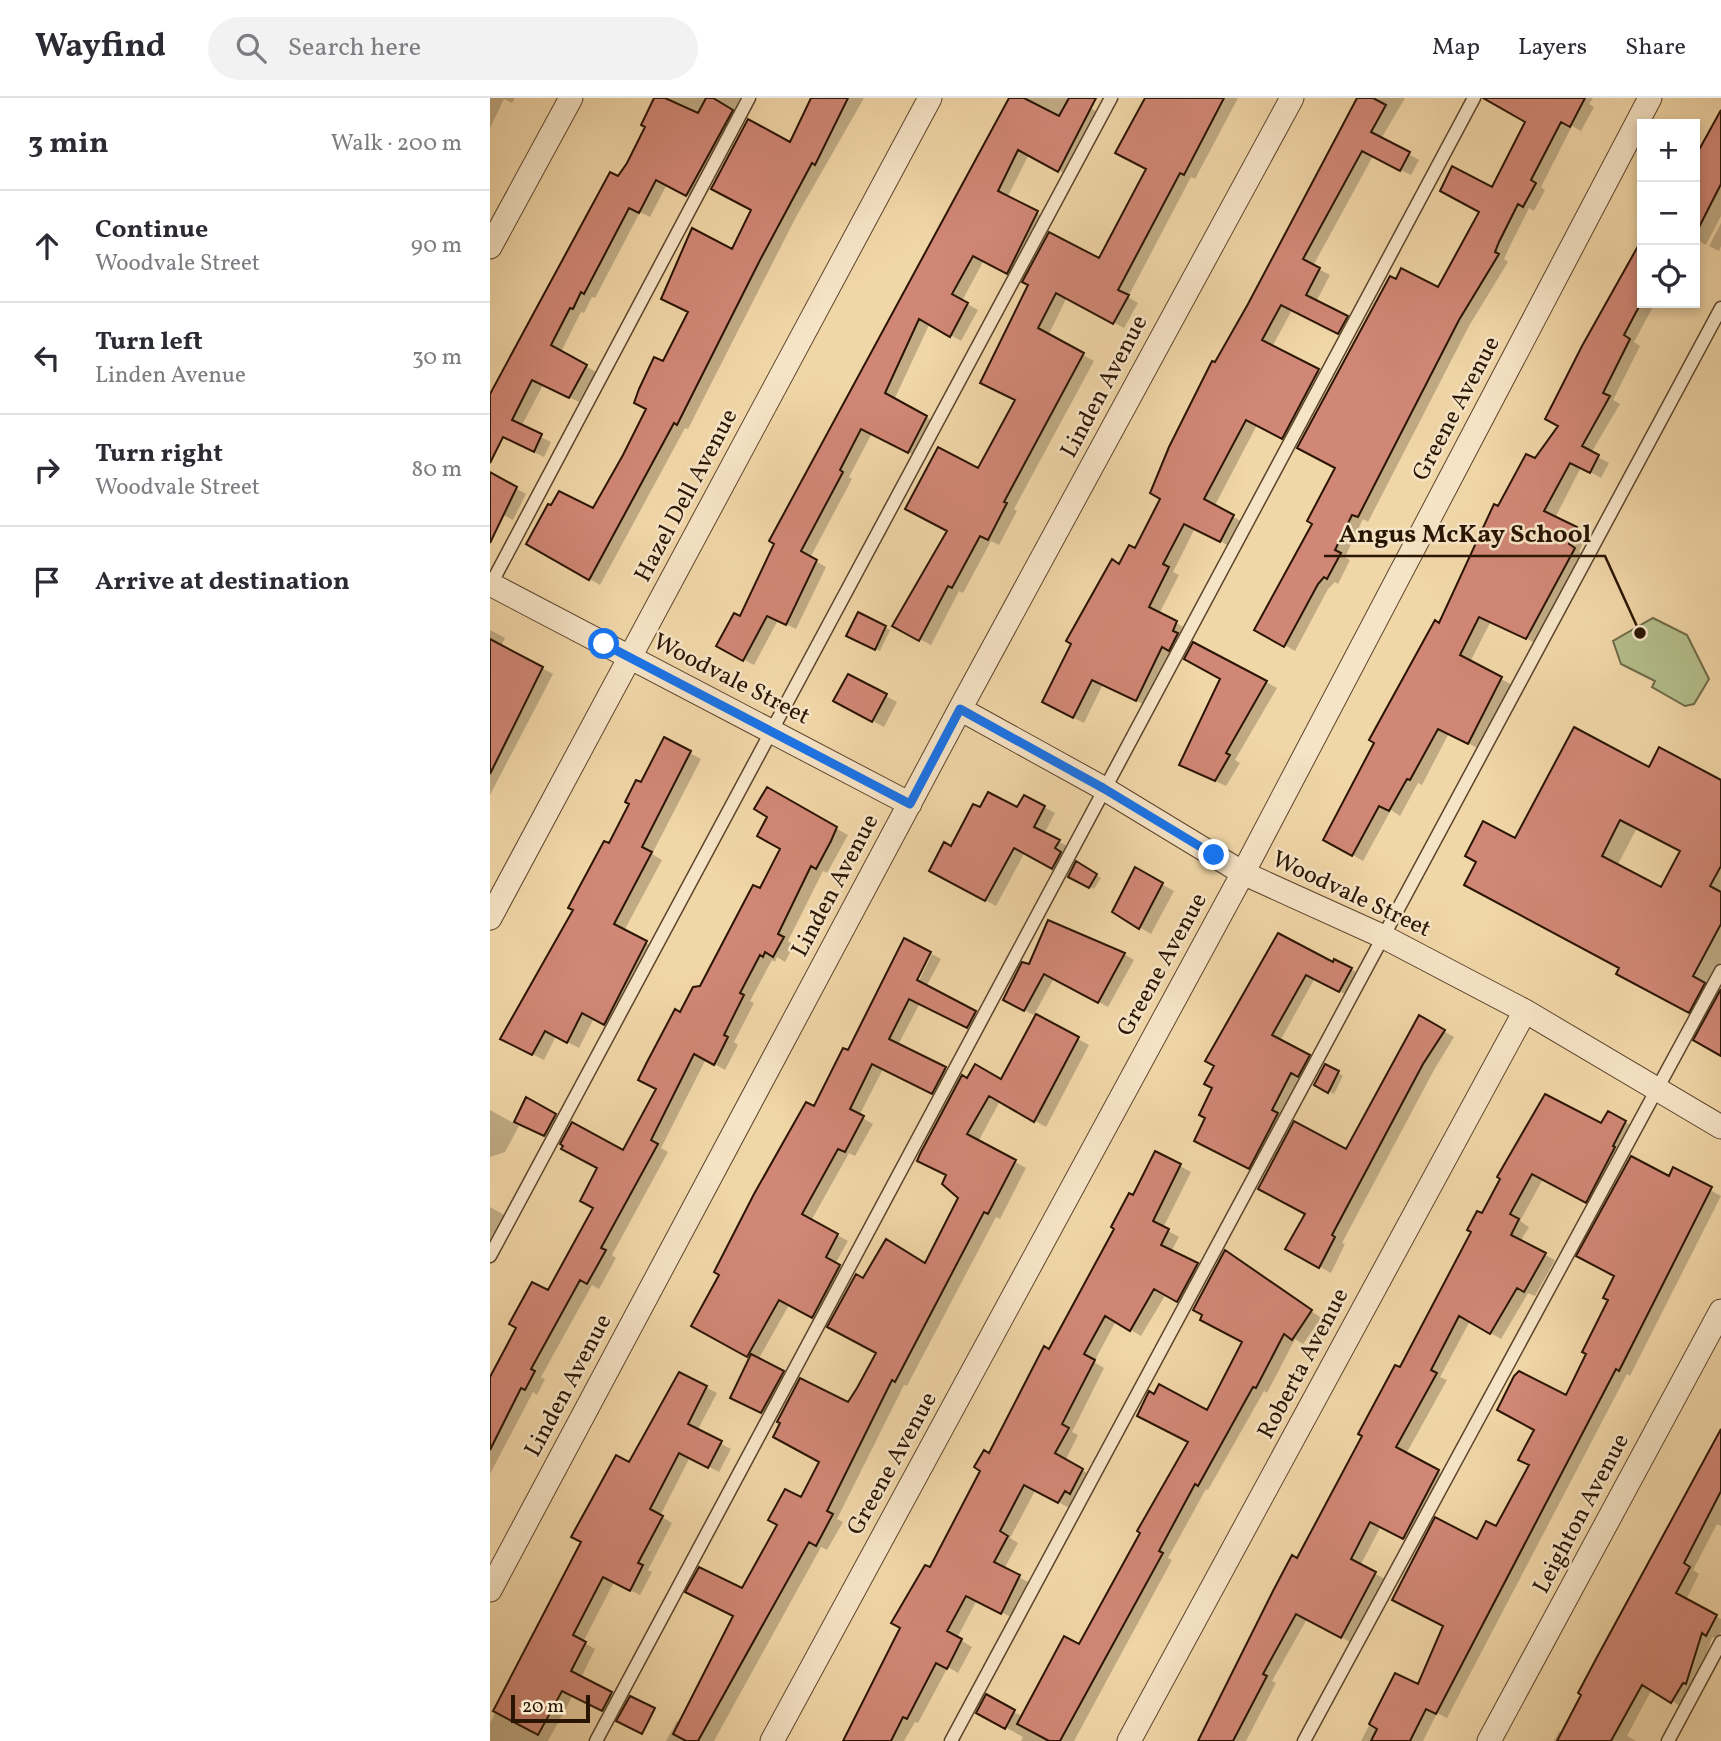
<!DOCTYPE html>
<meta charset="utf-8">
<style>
body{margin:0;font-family:Vollkorn,serif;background:#f2f2f3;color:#2b2b33}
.controls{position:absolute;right:21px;top:21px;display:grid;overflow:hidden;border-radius:0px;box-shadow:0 4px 10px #0003}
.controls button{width:63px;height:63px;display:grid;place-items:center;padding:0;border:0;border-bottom:2px solid #e1e1e2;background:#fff;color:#2b2b33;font:35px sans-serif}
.scale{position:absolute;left:21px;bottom:18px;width:79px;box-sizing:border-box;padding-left:7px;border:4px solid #2a1503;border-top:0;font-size:19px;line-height:24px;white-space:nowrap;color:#2a1503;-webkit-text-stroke:5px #f6e4c6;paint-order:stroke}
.stop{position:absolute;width:21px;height:21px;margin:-16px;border:5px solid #1a73e8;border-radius:50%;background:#fff}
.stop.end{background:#1a73e8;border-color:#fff;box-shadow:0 2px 7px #0008}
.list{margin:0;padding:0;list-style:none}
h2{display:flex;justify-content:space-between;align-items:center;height:91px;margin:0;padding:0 28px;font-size:30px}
h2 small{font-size:23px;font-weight:400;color:#7c7c81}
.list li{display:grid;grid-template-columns:46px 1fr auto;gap:21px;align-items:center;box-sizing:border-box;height:112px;padding:0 28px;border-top:2px solid #e1e1e2}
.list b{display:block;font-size:26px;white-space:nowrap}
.list p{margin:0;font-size:23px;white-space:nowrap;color:#7c7c81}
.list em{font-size:23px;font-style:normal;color:#7c7c81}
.icon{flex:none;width:38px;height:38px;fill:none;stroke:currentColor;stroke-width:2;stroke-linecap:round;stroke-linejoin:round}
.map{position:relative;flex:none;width:1231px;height:1643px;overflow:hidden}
header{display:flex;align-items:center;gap:42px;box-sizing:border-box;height:98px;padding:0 35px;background:#fff;border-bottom:2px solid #e1e1e2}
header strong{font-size:33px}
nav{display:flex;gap:38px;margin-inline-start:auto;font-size:24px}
.search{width:490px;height:63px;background:#f2f2f3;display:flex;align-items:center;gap:18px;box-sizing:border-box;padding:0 24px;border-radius:38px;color:#7c7c81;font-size:26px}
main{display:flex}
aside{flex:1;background:#fff}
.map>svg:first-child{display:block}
.green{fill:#b4bf8c;stroke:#6f6a48;stroke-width:2}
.shadow{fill:#0003;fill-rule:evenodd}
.building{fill:#d18776;stroke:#2a1503;stroke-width:2;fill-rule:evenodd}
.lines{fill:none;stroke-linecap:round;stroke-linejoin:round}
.service-casing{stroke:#5c452c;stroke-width:15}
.minor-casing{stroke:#5c452c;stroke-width:25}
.service{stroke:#f6e4c6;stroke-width:12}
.minor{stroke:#f6e4c6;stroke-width:23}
.route{stroke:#1a73e8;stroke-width:9}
.labels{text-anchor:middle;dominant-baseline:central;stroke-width:5;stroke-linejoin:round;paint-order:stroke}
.street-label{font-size:24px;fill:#2a1503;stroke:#f6e4c6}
.leader{fill:none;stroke:#2a1503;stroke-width:2.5}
.callout-dot{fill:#2a1503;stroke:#f6e4c6;stroke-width:2.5}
.callout-label{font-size:26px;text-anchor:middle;font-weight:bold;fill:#2a1503;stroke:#f6e4c6;stroke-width:5;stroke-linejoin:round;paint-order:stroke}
</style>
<header>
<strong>Wayfind</strong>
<div class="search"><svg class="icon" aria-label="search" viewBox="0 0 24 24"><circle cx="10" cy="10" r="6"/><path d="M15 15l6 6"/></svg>Search here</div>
<nav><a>Map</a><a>Layers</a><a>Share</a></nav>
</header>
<main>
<aside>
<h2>3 min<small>Walk · 200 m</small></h2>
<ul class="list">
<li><svg class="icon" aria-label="ahead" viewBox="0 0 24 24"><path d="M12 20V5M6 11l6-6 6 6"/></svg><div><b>Continue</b><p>Woodvale Street</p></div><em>90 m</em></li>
<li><svg class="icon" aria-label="left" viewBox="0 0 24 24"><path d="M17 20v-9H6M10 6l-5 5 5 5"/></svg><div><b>Turn left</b><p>Linden Avenue</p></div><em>30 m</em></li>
<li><svg class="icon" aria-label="right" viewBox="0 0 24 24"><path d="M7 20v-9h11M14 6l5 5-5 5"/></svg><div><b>Turn right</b><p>Woodvale Street</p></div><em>80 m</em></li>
<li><svg class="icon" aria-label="arrive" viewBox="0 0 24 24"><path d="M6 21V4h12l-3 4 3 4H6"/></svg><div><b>Arrive at destination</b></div></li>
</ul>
</aside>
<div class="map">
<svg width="1231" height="1643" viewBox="0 0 1231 1643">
<rect width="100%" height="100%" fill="#f1d6a7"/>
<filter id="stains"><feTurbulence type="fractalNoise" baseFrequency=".00286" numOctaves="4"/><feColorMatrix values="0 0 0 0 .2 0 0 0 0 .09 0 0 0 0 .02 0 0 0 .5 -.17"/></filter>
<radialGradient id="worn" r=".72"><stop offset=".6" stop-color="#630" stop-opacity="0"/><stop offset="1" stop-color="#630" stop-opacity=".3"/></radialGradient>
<!-- green -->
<path class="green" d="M1163,520l34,17 22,44 -15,25 -9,2 -33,-19 3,-6 -34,-17 -8,-23z"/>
<!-- shadow -->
<path class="shadow" d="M0,0h25l-3,5 -8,-4 -14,29z
M165,0h97l-55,102 -30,-16 -17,33 -10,-5 -45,86 -3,-1 -8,16 -3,-1 -20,40 35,20 -17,30 -36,-17 -22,42 30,15 -7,15 -54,-27v-32l157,-271z
M330,0h44l-68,119 -108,212 -3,-1 -85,157 -72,-42 65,-32 55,-102 15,-46z
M521,0h62l28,16 -32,62 -40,-22 -22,44 40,20 -29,60 -34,-18 -22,41 16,9 -17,31 -31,-18 -36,77 43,23 -18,35 -47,-25 -23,44 3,2 -42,79 16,9 -30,62 -18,-9 -24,45 -36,-19 23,-28z
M654,0h94l-43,81 -4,-2 -63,120 10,6 -14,25 -57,-31 -19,39 46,25 -80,148 3,2 -18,34 -8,-4 -28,52 -4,-2 -28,54 -37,-19 56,-95 67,-131 13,-116 70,-23 48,-92z
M869,0h46l-24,41 38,21 -8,15 -38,-19 -60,110 17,9 -14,27 41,21 -8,16 -57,-29 -20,37 57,30 -36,66 -36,-18 -43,82 29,15 -12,25 -36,-19 -22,44 6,3 -20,39 28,15 -40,77 -44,-22 -19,39 -30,-15 66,-142 16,-16 27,-52 52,-133z
M998,0h105l-4,6 5,3 -13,24 -9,-5 -31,61 4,3 -11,21 -5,-3 -20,40 -5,11 4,3 -39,64 -101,196 -5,-3 -18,38 5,3 -12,24 -3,-2 -7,7 -33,62 -39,-22 271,-507z
M1231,15v103l-15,29 -7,-4 -4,8v-87z
M1231,125v23l-2,5 -10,-5z
M1152,145v60h13l-21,39 6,4 -27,54 7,4 -29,49 18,10 -8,15 -20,-11 -26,51 32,16 -8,18 6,3 -48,89 -46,-23 -21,41 42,23 -33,64 -30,-16 -27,52 -4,-2 -18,33 -9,-6 -28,51 -38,-22 174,-330 61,-84 23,-79z
M0,376l36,20 -13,26 -23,-12z
M369,516l31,16 -10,21 -32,-16z
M0,532l15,8 -4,8 52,28 -63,121z
M704,546l83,44 -42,72 5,3 -14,23 -34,-16 17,-59 -3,-2 16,-31z
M396,598l11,6 -13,25 -48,-26z
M174,641l37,20 -49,95 10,6 -38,71 33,18 -42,81 -21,-12 -15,30 -23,-12 -12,24 -31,-15z
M1159,671l72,13v180l-13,25 13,7v60l-15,-33 -72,-39 -119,-141zM1147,730l45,23 -20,39 -45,-24z
M277,692l81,45 -21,38 -4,-2 -35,70 6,4 -9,17 -8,-5 -2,5 -3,-2 -22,41 4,2 -20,39 4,3 -13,25 -19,-11 -45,89 7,4 -56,103 4,3 -17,31 -7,-4 -51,92 4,2 -8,16 -4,-3 -43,82v-93l59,-88 109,-204 22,-75 21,-27 81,-139 -13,-32z
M535,699l30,16 -11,21 25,13 -6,26 -38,-21 -29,54 -65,-36 21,-21 29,-39 37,-1z
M587,765l24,15 -7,11 -24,-13z
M646,772l38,21 -23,43 -37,-22z
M789,837l54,29 2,-3 25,13 -12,22 -33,-18 -35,63 37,21 -10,18 -7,-4 -21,40 7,4 -28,52 -54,-27 3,-27z
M442,856l9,5 -15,28 59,31 -7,14 -58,-29 -22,42 57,30 -12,23 -60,-29 -24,47 14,8 -18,32 -6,-3 -38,68 37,20 -13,23 15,8 -27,51 -34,-18 -31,55 34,17 -21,40 -29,-15 10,-44 -58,-33 154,-272 64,-66 3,2z
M634,856l10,6 -26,47 -54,-29 -20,37 55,30 -43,82 -46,-26 -22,41 48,26 -26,51 -4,-2 -89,169 -3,-1 -67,134 6,3 -16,28 -6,-3 -107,194h-48l11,-20 4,2 53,-107 9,-25 58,-92 47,-95 30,-52 -14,-72 61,-15 35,-68 -12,-22 -29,-15 83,-78 35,-65 -32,-18 25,-32z
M930,920l34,19 -20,33 -92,173 3,1 -14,29 -43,-24 59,-98z
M836,968l17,10 -9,18 -18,-10z
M37,1002l33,18 -10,20 -34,-17z
M0,1012l29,16 -14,26 -15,5z
M1119,1015l27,15 -39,79 -54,-28 -23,42 9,6 -9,15 35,18 -20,36 -7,-3 -27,46 -31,-18 -30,56 7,3 -41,74 42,23 -34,67 -33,-18 -21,40 25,13 -33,64 -45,-24 -35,62 4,2 -30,58h-46l50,-96 -3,-2 46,-85 4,2 205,-382 99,-52z
M666,1055l35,19 -28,56 16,9 -8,15 36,19 -19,35 -22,-12 -25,42 -25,-15 -22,41 10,6 -32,64 6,3 -13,26 28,15 -12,22 -5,-3 -7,13 -33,-19 -26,49 8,5 -14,26 26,14 -17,35 -36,-18 -20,38 15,9 -14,26 -10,-6 -30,56 -3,-1 -11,19h-59l145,-285z
M1184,1072l47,26 -91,180 -3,-2 -180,344 -10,-5 -14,28h-62l34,-66 24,12 59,-145 19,-13 70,-131z
M0,1109l18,10 -18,33z
M745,1160l86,60 -18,26 -8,-5 -28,54 -3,-2 -56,99 -2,-1 -38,69 4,2 -98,181h-53l2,-4 -45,-25 9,-15 36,20 57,-70 164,-305z
M190,1276l37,19 -20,38 34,18 -12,23 -29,-15 -30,59 12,7 -24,47 4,2 -12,23 -26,-13 -31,60 12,7 -14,29 40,22 -8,16 -40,-21 -25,46h-58v-18l93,-181z
M1231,1336v92l-4,-2 -24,46 6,4 -13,26 35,19v13l-4,8 -5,-3 -16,51 -14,19 -30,-18 -25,47 9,5h-82l5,-10 4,3 32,-69z"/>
<!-- building -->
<path class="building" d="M164,0h11l33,15 8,-15h7l20,12 -47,86 -30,-16 -17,33 -10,-5 -45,86 -3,-2 -8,17 -3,-1 -19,37 36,20 -18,33 -37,-18 -20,40 30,14 -8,18 -31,-15 -13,26v-69l120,-222 8,4 9,-13 18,-36 -4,-2z
M321,0h37l-33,67 -3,-2 -53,99 -82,163 -3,-2 -85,157 -63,-36 22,-40 3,1 8,-14 34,17 30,-53 23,-46 -12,-6 5,-14 15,-32 9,4 25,-49 -27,-13 31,-71 40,21 19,-39 -40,-21 37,-70 42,23z
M519,0h15l35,18 10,-18h27l-38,74 -40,-22 -20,41 40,20 -31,63 -34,-18 -21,38 16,9 -18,34 -31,-18 -34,74 42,23 -19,37 -47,-24 -21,41 3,2 -42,79 16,9 -31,65 -19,-9 -24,45 -27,-15 18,-33 6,3 34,-72 -5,-3z
M655,0h79l-40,77 -4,-2 -62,117 11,5 -16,29 -57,-31 -18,35 46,25 -80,149 3,1 -19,37 -8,-4 -28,52 -4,-2 -29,55 -27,-15 55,-95 -42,-22 33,-62 40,21 37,-68 -35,-17 48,-98 -6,-3 27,-50 50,26 47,-89 -31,-16z
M867,0h16l13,7 -15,27 39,20 -10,19 -38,-20 -59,108 17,9 -14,27 42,21 -10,18 -57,-29 -19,35 57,29 -37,70 -36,-19 -42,79 30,16 -14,27 -36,-18 -21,40 6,3 -20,40 28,14 -4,10 5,2 -9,18 -7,-4 -26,54 -44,-21 -19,38 -31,-16 29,-58 -5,-3 46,-82 7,5 10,-19 6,3 25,-49 -10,-6 19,-46 43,-86 3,1 33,-58z
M993,0h102l-15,29 -9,-5 -30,58 5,3 -13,24 -5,-3 -19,38 -4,10 4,2 -40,66 -101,197 -6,-2 -17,35 6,3 -14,26 -3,-2 -6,7 -34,63 -30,-17 58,-106 -5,-3 28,-53 -38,-20 93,-172 6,3 5,-11 37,19 41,-75 -39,-21 12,-25 40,21 33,-65z
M1231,12v74l-26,51v-78z
M1152,141v62l-18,34 6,4 -27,54 7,3 -28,50 17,9 -9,18 -20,-10 -26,48 33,16 -8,17 6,4 -49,91 -47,-22 -19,38 42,22 -34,67 -30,-15 -28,51 -3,-1 -18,32 -10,-5 -27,50 -29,-16 51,-97 -5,-3 66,-120 4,3 55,-119 4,2 28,-52 9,4 23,-32 -13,-7 37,-73z
M0,374l27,15 -27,56z
M368,514l28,14 -11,24 -29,-14z
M0,541l53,28 -53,107z
M703,544l74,39 -41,72 4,2 -15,26 -36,-16 41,-86 -36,-20z
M358,576l39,20 -15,28 -39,-21z
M1084,629l75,40 10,-20 62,33v86l-11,20 11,6v32l-28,52 12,7 -16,30 -73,-39 3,-6 -155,-83 12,-23 -11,-6 18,-35 32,17zM1130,722l60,31 -19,36 -59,-31z
M174,639l27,14 -49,96 10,5 -38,72 33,17 -43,84 -22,-12 -15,30 -22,-12 -13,24 -32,-16 73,-129 -5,-2 36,-67 5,2 20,-39 -4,-2 11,-22 5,2z
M277,689l70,40 -6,14 -15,28 -5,-3 -33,68 6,3 -11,20 -8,-5 -2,5 -3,-2 -20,38 4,2 -20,40 4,2 -14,28 -20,-11 -43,86 7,4 -57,104 5,2 -19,34 -7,-4 -49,89 4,2 -10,19 -4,-2 -31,62v-73l26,-49 -7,-4 23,-42 16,8 45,-82 -13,-7 17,-33 -36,-19 2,-3 -3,-2 12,-22 51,28 33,-61 -18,-9 9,-18 28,-53 5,3 13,-25 7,-1 53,-101 7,3 20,-39 -23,-13 10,-19 -13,-8z
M498,694l29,15 7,-12 21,11 -11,21 26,13 -5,8 6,4 -9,17 -38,-21 -29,53 -56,-30 15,-29 7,4 22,-42 7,3z
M586,763l21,13 -8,14 -21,-11z
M645,769l28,16 -24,46 -27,-17z
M558,822l77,33 -27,50 -54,-29 -20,37 -21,-11 19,-38 7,2z
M788,835l55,29 1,-3 18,9 -13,24 -33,-17 -34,60 38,20 -12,22 -7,-4 -19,37 6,3 -29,56 -55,-28 11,-23 -6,-3 13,-27 -8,-4 10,-18 -9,-5z
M414,840l27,14 -14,28 59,31 -9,17 -58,-29 -20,40 57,28 -14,27 -60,-30 -22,45 14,7 -19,36 -7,-3 -36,65 36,20 -12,23 14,8 -28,53 -33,-18 -32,57 -56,-31 28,-51 -5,-3 40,-78 52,-92 8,4 29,-58 5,2z
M1231,891v67l-28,-16z
M546,916l43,23 -45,85 -45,-26 -22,38 49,26 -28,54 -4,-2 -89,170 -3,-2 -65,131 6,3 -17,32 -7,-4 -111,199h-12l-13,-7 60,-118 -48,-24 14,-25 43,21 35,-63 -9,-5 17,-31 16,8 18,-35 -46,-25 7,-14 -3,-1 23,-44 48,24 9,-14 19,-35 -49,-26 29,-53 7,4 23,-39 39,24 33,-65 -16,-14 4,-9 -29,-14 3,-7 42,-79 5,3 8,-14 26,15z
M929,917l26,15 -22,34 -91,171 3,2 -16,31 -34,-19 20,-35 -47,-25 36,-68 52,28z
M835,966l14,7 -11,22 -14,-8z
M1055,996l56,29 7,-12 18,10 -13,25 2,1 -29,56 -54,-29 -22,40 9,5 -8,16 35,18 -22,39 -7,-4 -27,46 -31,-18 -28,54 6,3 -41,74 43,23 -36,69 -33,-17 -19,37 25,13 -35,66 -45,-24 -33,60 4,2 -34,65h-35l75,-150 19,-36 5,3 65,-122 -4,-2 37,-69 5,2 71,-135 -4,-2 10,-19 5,2 18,-34 -3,-2z
M36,999l30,17 -12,22 -30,-14z
M665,1053l26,13 -28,57 16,8 -8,16 37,18 -21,39 -23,-13 -24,42 -25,-15 -21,38 11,6 -33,64 7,4 -14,25 28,16 -13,25 -5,-3 -7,12 -34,-18 -24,46 8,5 -14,26 26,13 -19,39 -35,-18 -19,35 15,8 -15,30 -11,-6 -29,56 -4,-2 -12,24h-48l57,-113 -9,-5 34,-58 5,2 50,-96 -6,-4 10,-17 5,3 55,-107 5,3 65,-120 -3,-2 18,-34 4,2z
M1141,1058l38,20 4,-9 39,20 -93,184 -3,-2 -180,345 -10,-5 -16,32h-39l6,-12 -8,-5 26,-51 23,11 25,-58 -51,-26 43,-83 42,22 9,-18 10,5 33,-61 -11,-5 16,-30 -37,-20 17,-34 5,-5 47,24 20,-41 -4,-2 26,-52 -5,-2 11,-22 -38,-20z
M735,1152l87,60 -20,30 -8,-6 -28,54 -3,-1 -55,99 -3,-2 -36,67 4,2 -103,188h-11l-32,-17 47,-88 15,8 61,-111 -3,-2 51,-89 -51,-26 12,-25 5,3 5,-10 48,26 35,-68 -42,-22 2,-5 -9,-5z
M261,1256l33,17 -23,42 -31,-15z
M189,1274l28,14 -19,38 34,17 -14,27 -29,-15 -29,56 13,7 -25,47 5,2 -13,26 -27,-14 -30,58 13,7 -15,29 41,21 -10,19 -40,-20 -24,44 -45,-24 88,-169 -10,-5 16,-29 29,-53 13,7z
M1231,1331v62l-37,72 6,4 -14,26 41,22 -11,21 -4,-3 -16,51 -3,-1 -12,20 -29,-18 -31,56h-54l24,-46 -3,-2 18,-34z
M496,1596l29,16 -10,19 -29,-16z
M140,1598l25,12 -13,26 -26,-13z"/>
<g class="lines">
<!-- service casing -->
<g class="service-casing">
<path id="service" d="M0,488l259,-488
M0,1158l621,-1158
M106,1643l878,-1643
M461,1643l770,-1433
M814,1643l417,-770
M1178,1643l53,-99"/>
</g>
<!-- minor casing -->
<g class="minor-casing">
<path id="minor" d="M0,149l81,-149
M0,486l420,220
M470,611l143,79 140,85 141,64 141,74 196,116
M0,820l440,-820
M0,1492l470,-881 332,-611
M282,1643l471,-868 407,-775
M639,1643l396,-730
M999,1643l232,-430"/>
</g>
<!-- service -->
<use href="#service" class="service"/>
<!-- minor -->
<use href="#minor" class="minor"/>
</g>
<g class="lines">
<!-- route -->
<path class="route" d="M114,546l306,160 50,-95 143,79 111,67"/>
</g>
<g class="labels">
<!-- street labels -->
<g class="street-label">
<text transform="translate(615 289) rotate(-62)">Linden Avenue</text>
<text transform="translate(967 311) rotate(-62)">Greene Avenue</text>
<text transform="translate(197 398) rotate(-62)">Hazel Dell Avenue</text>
<text transform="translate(241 582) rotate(27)">Woodvale Street</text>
<text transform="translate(346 788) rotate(-62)">Linden Avenue</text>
<text transform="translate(861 797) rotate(25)">Woodvale Street</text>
<text transform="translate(673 867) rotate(-61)">Greene Avenue</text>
<text transform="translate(814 1266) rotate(-62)">Roberta Avenue</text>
<text transform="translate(79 1288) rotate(-62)">Linden Avenue</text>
<text transform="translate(403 1366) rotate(-61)">Greene Avenue</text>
<text transform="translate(1092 1416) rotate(-62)">Leighton Avenue</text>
</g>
</g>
<!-- callouts -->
<path class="leader" d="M1150 535L1115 458H834"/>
<circle class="callout-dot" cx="1150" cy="535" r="7"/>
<g class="callout-label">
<text x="975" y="444">Angus McKay School</text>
</g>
<rect width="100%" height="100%" filter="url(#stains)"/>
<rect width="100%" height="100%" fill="url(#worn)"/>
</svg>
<div class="controls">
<button>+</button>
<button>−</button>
<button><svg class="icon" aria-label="locate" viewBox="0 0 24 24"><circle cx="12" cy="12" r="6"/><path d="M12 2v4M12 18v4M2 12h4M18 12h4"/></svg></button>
</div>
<div class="scale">20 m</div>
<div class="stop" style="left:114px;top:546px"></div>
<div class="stop end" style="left:724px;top:757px"></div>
</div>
</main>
